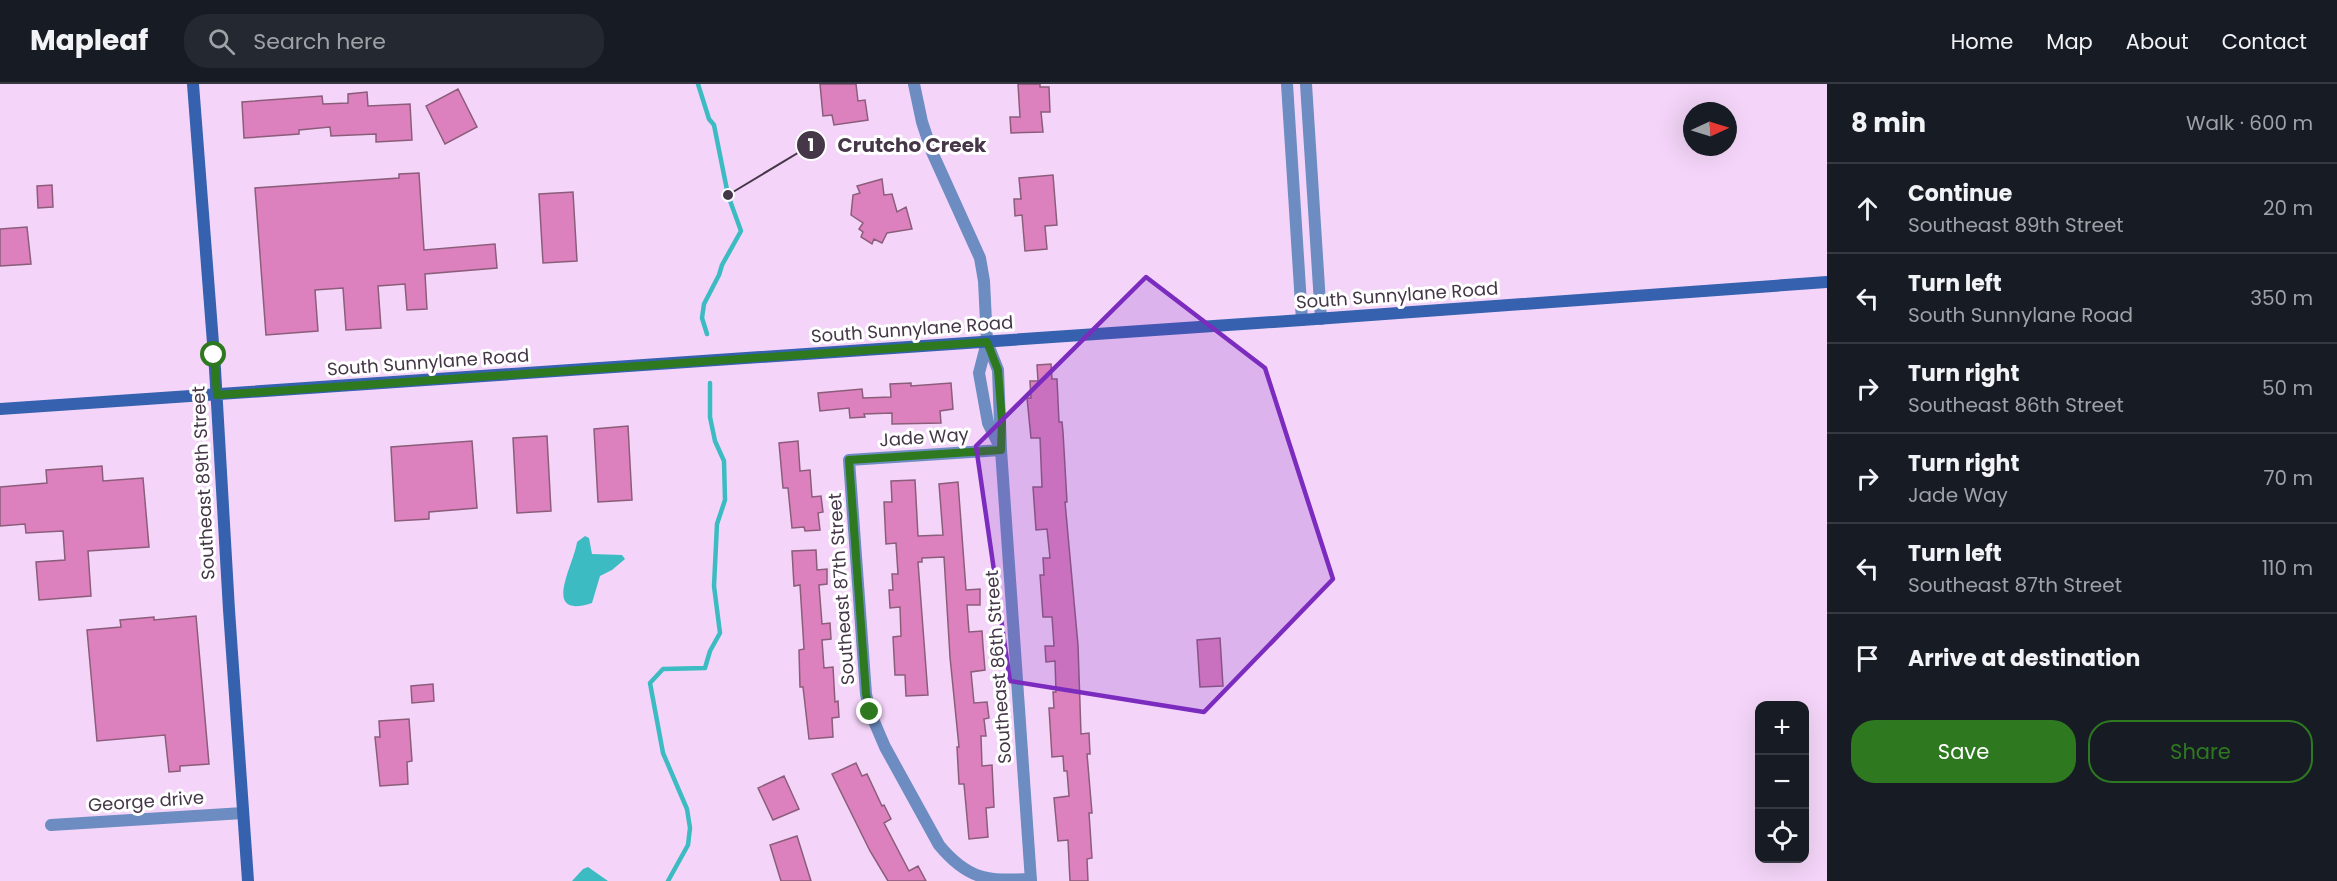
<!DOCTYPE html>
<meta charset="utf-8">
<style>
body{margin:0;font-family:Poppins,sans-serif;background:#242831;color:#f1f3f6}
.controls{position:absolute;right:18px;bottom:18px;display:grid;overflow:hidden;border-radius:12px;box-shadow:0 6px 24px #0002}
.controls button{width:54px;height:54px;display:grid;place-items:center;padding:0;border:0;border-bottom:2px solid #363941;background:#171b24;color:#f1f3f6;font:30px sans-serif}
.compass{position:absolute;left:1683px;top:18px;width:54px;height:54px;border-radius:50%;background:#171b24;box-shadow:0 6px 24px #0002;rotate:86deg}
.stop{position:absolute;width:18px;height:18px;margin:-14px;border:4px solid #2e7920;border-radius:50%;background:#fff}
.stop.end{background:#2e7920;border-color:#fff;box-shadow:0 2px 6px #0008}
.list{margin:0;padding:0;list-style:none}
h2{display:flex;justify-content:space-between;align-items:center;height:78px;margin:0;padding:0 24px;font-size:26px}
h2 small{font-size:20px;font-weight:400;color:#9ea1a6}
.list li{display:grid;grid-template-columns:39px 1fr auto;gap:18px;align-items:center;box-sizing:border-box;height:90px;padding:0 24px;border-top:2px solid #363941}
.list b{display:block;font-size:22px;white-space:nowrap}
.list p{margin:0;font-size:20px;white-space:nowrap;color:#9ea1a6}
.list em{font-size:20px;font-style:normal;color:#9ea1a6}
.actions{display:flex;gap:12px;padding:18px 24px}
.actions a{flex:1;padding:14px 0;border:2px solid #2e7920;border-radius:24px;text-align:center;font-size:21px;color:#2e7920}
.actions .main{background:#2e7920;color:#fff}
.icon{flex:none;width:33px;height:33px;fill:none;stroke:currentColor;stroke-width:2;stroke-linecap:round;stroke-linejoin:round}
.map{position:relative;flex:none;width:1827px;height:797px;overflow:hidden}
header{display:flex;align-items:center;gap:36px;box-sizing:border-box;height:84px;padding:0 30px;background:#171b24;border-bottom:2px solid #363941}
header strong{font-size:28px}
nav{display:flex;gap:33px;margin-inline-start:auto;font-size:21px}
.search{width:420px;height:54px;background:#242831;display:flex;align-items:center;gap:15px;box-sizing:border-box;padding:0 21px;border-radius:24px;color:#9ea1a6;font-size:22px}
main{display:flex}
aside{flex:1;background:#171b24}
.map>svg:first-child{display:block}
.water{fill:#3cbbc2}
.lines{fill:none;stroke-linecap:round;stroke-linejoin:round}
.stream{stroke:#3cbbc2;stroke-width:4.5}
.building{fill:#dd81be;stroke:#8b5d7b;stroke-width:1.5}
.street{stroke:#6d8cc1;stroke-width:12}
.secondary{stroke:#3561ae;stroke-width:12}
.route{stroke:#2e7920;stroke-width:8}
.marked{fill:#7b2cbf;fill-opacity:0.2;stroke:#7b2cbf;stroke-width:4.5;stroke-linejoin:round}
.labels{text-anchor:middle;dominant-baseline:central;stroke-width:6;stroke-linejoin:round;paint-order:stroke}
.street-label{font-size:18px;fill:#453648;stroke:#fff}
.leader{fill:none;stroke:#453648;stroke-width:2}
.callout-dot{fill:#453648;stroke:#fff;stroke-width:2}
.mark-label{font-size:18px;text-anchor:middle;font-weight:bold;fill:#fff}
.callout-label{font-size:20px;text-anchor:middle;font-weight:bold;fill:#453648;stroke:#fff;stroke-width:6;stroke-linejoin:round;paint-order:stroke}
</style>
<header>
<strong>Mapleaf</strong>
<div class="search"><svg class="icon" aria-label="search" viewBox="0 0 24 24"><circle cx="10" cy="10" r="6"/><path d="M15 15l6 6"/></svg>Search here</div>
<nav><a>Home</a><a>Map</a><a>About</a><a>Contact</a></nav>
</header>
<main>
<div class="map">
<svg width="1827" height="797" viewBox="0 0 1827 797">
<rect width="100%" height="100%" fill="#f4d5f9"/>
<!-- water -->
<path class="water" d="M585,452l4,2 3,16 30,1 3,4 -13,11 -12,6 -8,27c-52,17 -18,-38 -15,-61z
M588,783l20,14h-36l11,-12z"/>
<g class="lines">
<!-- stream -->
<path class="stream" d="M698,0l11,35 5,6 14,70 13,36 -19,34 -3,10 -15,29 -2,14 5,16
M668,797l20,-36 2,-17 -3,-19 -24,-56 -13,-70 13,-14 42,-1 5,-17 10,-18 -6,-47 3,-62 8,-24 -1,-39 -9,-20 -5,-24v-34"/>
</g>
<!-- building -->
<path class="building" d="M820,0h36l2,17 7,-1 3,20 -34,5 -2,-10 -9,1z
M1018,0h22v3h9l1,25h-9l2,20 -32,1 -1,-16h10z
M458,5l19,38 -32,17 -19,-38z
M367,8l1,14 42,-2 2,36 -36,2v-8l-45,2 -1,-9 -31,3v4l-55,4 -2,-36 80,-6 1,8 25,-1v-9z
M419,89l5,77 71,-6 2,24 -72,6 2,35 -20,1 -2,-26 -27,2 3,42 -35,2 -3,-42 -28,2 3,41 -52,4 -11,-147 144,-10v-4z
M1053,91l4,50 -12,1 2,23 -22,2 -3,-36 -7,1 -1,-17h7l-2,-21z
M882,95l2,16 8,-1 5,18 9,-5 6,22 -25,4 -5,10 -8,-4 -2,5 -11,-7 2,-5 -4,-3 4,-6 -12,-8 2,-20 7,-2 -3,-7z
M52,101l1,22 -15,1 -1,-22z
M573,108l4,69 -34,2 -4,-69z
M27,143l4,37 -31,2v-37z
M1051,280l1,15h5l2,43h3l1,10 4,70h-2l13,143 3,89 8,-1 1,21h-3l5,59h-3l3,45 -5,1 1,22h-18l-2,-41 -10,1 -4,-43 15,-2 -2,-25h-3l-1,-15 -11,1 -3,-49h5l-1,-16h3l-1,-31 -9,1 -1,-16h9l-2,-29h-9l-3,-42h4l-1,-17h7l-3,-29 -11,1 -3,-43h9l-2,-49h-9l-4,-40h4l-1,-17h8l-1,-16z
M911,299v3l40,-3 2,26 -13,2 1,12 -49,1v-11l-28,1 1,3 -15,1 -1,-10 -29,3 -2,-18 44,-4 1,9 28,-1 -1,-13z
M628,342l4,74 -34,2 -4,-73z
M547,352l4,75 -34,2 -4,-75z
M472,357l5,67 -48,4v7l-34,2 -4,-74z
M798,357l2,30 10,-1 2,27 9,-1 2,16 -5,1 2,17 -15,1 -1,-4 -12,1 -4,-40h-5l-4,-45z
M102,382l1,15 40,-3 6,69 -61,4 3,45 -52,4 -3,-38 29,-2 -2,-29 -37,2 -1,-9 -25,2v-39l47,-4 -1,-13z
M915,396l3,56 25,-1 -4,-51 19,-2 8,108 14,-1v16h-13l2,27 13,-1 1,15 2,24 -14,2 3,31 13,-1 2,16 -5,1 2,17h-5l1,30 10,-1 2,42 -8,1 2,29 -19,2 -5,-55h-5l-2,-37h2l-9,-90 -6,-100 -22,1v4h-4l10,133 -22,1 -1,-21h-10l-2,-38 8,-1 -1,-29 -10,1 -1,-18h4l-1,-16h6l-2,-31 -10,1 -2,-42h8l-1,-21z
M816,466l1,20 10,-1v15l-8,1 3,39 8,-1 1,16 -9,1 2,28 9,-1 2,35 3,-1 1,16 -7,1 1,19 -24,2 -6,-52h-3l-1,-37 5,-1 -4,-64 -6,1 -2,-35z
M196,532l13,148 -29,2v5l-11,1 -4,-37 -68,6 -10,-111 34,-3 -1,-7 34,-3v3z
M1220,554l3,48 -23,1 -3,-47z
M433,600l1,17 -22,2 -1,-17z
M409,635l3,42 -5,1 1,22 -28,2 -5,-49h5l-1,-16z
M856,679l6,13 5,-2 15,32 2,-1 7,14 -7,4 25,48 9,-5 8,15h-38l-18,-30 -38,-77z
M784,692l15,33 -26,11 -15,-32z
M797,752l14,45h-30l-11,-36z"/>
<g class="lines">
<!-- street -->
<path class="street" d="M914,0l8,38 10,30 48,106 4,23 3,61 -8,31 9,50 13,26
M1287,0l15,236
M1306,0l15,235
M987,258l11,28 3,80 30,431
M1001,366l-152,10 17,234 4,18 15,35 54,98c29,35 48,36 92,34
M51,741l192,-12"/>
<!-- secondary -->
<path class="secondary" d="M193,0l22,285 14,241 19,271
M0,325l1302,-89 525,-38"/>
</g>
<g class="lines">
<!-- route -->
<path class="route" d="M214,271l3,40 770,-53 11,28 4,51 -1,29 -152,10 17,234 4,18"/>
</g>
<!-- marked area -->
<path class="marked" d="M1146,193l119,91 68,211 -129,133 -194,-31 -34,-235z"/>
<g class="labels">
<!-- street labels -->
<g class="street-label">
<text transform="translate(1397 211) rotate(-4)">South Sunnylane Road</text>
<text transform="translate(912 245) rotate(-4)">South Sunnylane Road</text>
<text transform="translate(428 278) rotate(-4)">South Sunnylane Road</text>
<text transform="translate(924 353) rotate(-4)">Jade Way</text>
<text transform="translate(203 399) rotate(-93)">Southeast 89th Street</text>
<text transform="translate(841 505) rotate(-94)">Southeast 87th Street</text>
<text transform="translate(998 583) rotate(-94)">Southeast 86th Street</text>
<text transform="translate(146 717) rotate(-4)">George drive</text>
</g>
</g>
<!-- callouts -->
<path class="leader" d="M728 111L811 61"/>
<g class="callout-dot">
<circle cx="728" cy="111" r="6"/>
<circle cx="811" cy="61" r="15"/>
</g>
<g class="mark-label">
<text x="811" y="67">1</text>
</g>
<g class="callout-label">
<text x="912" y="68">Crutcho Creek</text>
</g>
</svg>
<div class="controls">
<button>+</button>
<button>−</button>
<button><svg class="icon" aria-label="locate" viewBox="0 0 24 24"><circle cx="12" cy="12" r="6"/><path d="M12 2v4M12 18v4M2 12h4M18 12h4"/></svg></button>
</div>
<svg class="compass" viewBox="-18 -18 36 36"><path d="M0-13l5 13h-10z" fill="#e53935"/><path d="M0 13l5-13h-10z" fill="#9ea1a6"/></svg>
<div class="stop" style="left:214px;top:271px"></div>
<div class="stop end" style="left:870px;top:628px"></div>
</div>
<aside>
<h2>8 min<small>Walk · 600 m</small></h2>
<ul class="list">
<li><svg class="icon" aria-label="ahead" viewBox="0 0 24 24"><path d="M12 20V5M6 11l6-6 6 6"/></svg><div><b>Continue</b><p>Southeast 89th Street</p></div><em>20 m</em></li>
<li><svg class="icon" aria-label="left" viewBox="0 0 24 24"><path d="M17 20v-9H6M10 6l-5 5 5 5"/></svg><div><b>Turn left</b><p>South Sunnylane Road</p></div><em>350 m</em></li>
<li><svg class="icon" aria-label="right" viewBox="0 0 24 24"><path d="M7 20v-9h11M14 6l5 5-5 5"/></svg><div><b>Turn right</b><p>Southeast 86th Street</p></div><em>50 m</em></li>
<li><svg class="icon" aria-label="right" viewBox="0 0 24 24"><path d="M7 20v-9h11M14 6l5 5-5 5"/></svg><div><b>Turn right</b><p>Jade Way</p></div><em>70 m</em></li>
<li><svg class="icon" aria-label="left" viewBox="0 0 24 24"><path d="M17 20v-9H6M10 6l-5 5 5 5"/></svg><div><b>Turn left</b><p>Southeast 87th Street</p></div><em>110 m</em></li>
<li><svg class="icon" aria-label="arrive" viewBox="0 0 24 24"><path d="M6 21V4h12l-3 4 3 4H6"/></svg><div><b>Arrive at destination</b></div></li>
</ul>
<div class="actions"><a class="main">Save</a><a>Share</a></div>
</aside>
</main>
